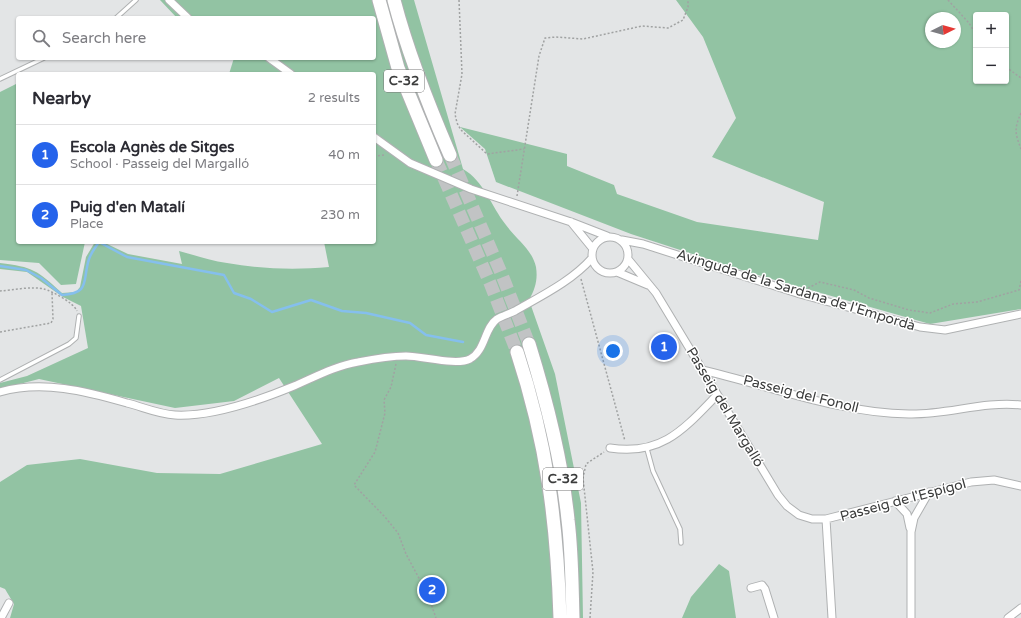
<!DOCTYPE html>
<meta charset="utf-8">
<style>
body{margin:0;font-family:"Varela Round",sans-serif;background:#f2f2f3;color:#2b2b33}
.controls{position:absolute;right:12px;top:12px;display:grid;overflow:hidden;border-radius:4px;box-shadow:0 1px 3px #0004}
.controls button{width:36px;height:36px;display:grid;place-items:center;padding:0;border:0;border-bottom:1px solid #e1e1e2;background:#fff;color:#2b2b33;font:20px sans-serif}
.compass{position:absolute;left:925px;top:12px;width:36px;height:36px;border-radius:50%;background:#fff;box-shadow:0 1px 3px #0004;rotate:85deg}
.you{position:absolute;left:613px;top:351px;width:14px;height:14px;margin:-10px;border:3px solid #fff;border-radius:50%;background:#1a73e8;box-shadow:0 0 0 6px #1a73e833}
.badge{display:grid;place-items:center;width:26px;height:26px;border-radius:50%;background:#2563eb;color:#fff;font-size:13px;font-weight:700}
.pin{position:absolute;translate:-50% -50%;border:2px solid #fff;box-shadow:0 1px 4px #0006}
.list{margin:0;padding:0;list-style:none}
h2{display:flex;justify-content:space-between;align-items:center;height:52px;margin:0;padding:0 16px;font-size:17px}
h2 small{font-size:13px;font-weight:400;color:#7c7c81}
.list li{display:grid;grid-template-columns:26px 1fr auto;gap:12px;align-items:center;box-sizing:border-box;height:60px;padding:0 16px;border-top:1px solid #e1e1e2}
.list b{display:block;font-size:15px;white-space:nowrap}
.list p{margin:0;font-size:13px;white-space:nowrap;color:#7c7c81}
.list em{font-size:13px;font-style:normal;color:#7c7c81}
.icon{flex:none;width:22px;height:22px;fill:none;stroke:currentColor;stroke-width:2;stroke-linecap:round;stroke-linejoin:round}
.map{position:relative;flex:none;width:1021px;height:618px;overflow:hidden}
.search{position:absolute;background:#fff;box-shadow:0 1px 3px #0004;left:16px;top:16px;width:360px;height:44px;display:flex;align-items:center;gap:10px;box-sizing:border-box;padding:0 14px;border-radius:4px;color:#7c7c81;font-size:15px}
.panel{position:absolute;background:#fff;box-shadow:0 1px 3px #0004;left:16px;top:72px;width:360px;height:172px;border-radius:4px}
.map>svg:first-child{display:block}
.green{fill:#92c3a3;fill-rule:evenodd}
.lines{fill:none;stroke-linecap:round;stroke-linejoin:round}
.stream{stroke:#85bfed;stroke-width:2.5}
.highway-tunnel{stroke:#c1c3c4;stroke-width:13;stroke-dasharray:13 6;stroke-linecap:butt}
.lane-casing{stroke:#afb1b2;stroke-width:5.5}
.street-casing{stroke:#afb1b2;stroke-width:9}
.highway-casing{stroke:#afb1b2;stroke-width:15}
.path{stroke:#a0a2a2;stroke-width:1.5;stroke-dasharray:2 2;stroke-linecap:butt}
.lane{stroke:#fff;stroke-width:3.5}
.street{stroke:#fff;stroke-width:7}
.highway{stroke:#fff;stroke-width:13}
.labels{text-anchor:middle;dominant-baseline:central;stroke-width:3;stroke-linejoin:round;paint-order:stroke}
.shield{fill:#fff;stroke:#767676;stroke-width:1}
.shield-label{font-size:13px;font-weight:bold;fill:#3b3c3c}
.street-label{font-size:14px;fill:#3b3c3c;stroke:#fff}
</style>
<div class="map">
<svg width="1021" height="618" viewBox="0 0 1021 618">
<rect width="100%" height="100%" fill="#e3e5e6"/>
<!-- green -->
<path class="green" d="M160,0h254l49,169c21,12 28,37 43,56 10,14 26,24 30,42 2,13 -1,22 -7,33l26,74 26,129 2,115h-573l4,-14 -9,-15 -5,-2v-105l27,-17 53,-6 77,14 63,1 102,-30 -43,-66 -45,23 -59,7 -136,-29 -39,10v-6l27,-7 61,-28 -7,-42 -18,-9 -36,-25 -27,-3v-6c33,4 37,7 62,30l14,-1 4,-5 6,-30 9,-15h8l25,12 54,10 -3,-13c16,4 32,10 48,12 34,6 68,7 102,4l-5,-25h50v-168h-145l5,-16h140v-40h-197z
M676,0h345v309l-91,15 -179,-51 -120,-39 -135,-52 -11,-33 -25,-22 107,27v12l47,19 3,9 80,28 121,18 6,-38 -112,-45 24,-39 -33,-81zM976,15h30v66h-30zM931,18h24v24h-24z
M18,83v159h67l-9,42 -15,1 -22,-22 -39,-3v-168z
M719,564l10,7 7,47h-54l9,-21z"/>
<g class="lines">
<!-- stream -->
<path class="stream" d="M0,266l26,4 15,8 21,17c29,-2 20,-14 27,-36 2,-6 6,-11 10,-17l28,15 97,18 10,18 17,6 21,13 39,-12 31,11 24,2 44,10 16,12 37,7"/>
<!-- highway-tunnel -->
<path class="highway-tunnel" d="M450,155l52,120 27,69
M436,160l54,123 27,69"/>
<!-- lane casing -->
<g class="lane-casing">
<path id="lane" d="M116,18l20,-18
M0,79l44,-21
M0,380l69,-36 7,-6 3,-22
M647,449l6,22 27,58 1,14"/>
</g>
<!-- street casing -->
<g class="street-casing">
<path id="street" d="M169,0l19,18
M269,58l22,16
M374,137l36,26 61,26 100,33 36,14
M571,222l22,27
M592 255a18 18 0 1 1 36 0a18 18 0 1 1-36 0Z
M622,240l21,4 157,50 120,33 25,3 76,-16
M628,259l28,34 122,202 9,11 12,9 13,4h14l145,-37 23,-2 27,6
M617,272l31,13
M702,370c69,16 136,43 207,44 38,1 74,-13 112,-9
M0,392c42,-12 86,-1 127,11 16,4 31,11 48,12 36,2 85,-15 119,-29 21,-9 41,-20 64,-24 15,-3 32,-6 48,-6 17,0 50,10 64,3 16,-9 14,-31 27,-40 5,-3 12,-5 18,-8 26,-15 57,-30 77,-53
M610,448c52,8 74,-19 107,-53
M895,501l12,13 3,14
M826,519l6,99
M751,588l11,-3 3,4 9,29
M1,618l8,-15
M911,618v-86l3,-14 15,-26
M1008,618l13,-10"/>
</g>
<!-- highway casing -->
<g class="highway-casing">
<path id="highway" d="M379,0l19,68 38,92
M394,0c14,54 34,104 56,155
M529,344c18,58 33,116 39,176 4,32 4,66 5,98
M517,352c30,91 40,171 43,266"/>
</g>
<!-- path -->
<path class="path" d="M459,0l3,74 -7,40 2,9 4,7 26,24 37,-5
M948,0l21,23 7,12
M1006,67l15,11
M1021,113c-7,16 -6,20 0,36
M374,156l11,-1
M517,196l22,-140 6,-18 11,-1 27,2 59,-13 26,2 15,-8 5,-13v-7
M581,279l44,162
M808,288l12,-6 34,8 15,8 40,12 21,3 23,-9 24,-2 42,-12 2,-9
M0,291c12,-1 33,-5 44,-2 8,2 30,14 33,22
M0,332l51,-9 2,-4 -1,-26
M396,364l-5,23 -7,13 1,13 -10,39 -21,33 31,32 13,16 8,21 22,41 8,23
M590,618l3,-46 -10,-94 3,-14 18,-12"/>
<!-- lane -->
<use href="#lane" class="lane"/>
<!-- street -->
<use href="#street" class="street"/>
<!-- highway -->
<use href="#highway" class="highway"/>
</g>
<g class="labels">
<!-- shield labels -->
<g class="shield">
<rect x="384" y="70" width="40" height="22" rx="3"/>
<rect x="543" y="468" width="40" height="22" rx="3"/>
</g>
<g class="shield-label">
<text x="404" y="81">C-32</text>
<text x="563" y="479">C-32</text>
</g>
<!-- street labels -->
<g class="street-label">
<text transform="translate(796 290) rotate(17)">Avinguda de la Sardana de l'Empordà</text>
<text transform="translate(801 394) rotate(14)">Passeig del Fonoll</text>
<text transform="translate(725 407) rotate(59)">Passeig del Margalló</text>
<text transform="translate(903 500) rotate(-15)">Passeig de l'Espígol</text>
</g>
</g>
</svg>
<div class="controls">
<button>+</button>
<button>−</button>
</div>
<svg class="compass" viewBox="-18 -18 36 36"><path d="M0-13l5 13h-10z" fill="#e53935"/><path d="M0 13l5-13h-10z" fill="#7c7c81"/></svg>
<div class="you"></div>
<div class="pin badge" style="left:664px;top:347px">1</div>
<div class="pin badge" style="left:432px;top:590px">2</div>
<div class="search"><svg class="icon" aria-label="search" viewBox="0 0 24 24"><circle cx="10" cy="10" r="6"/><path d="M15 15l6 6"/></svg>Search here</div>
<section class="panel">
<h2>Nearby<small>2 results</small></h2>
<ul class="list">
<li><span class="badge">1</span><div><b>Escola Agnès de Sitges</b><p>School · Passeig del Margalló</p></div><em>40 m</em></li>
<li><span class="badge">2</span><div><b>Puig d'en Matalí</b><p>Place</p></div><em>230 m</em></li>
</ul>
</section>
</div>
